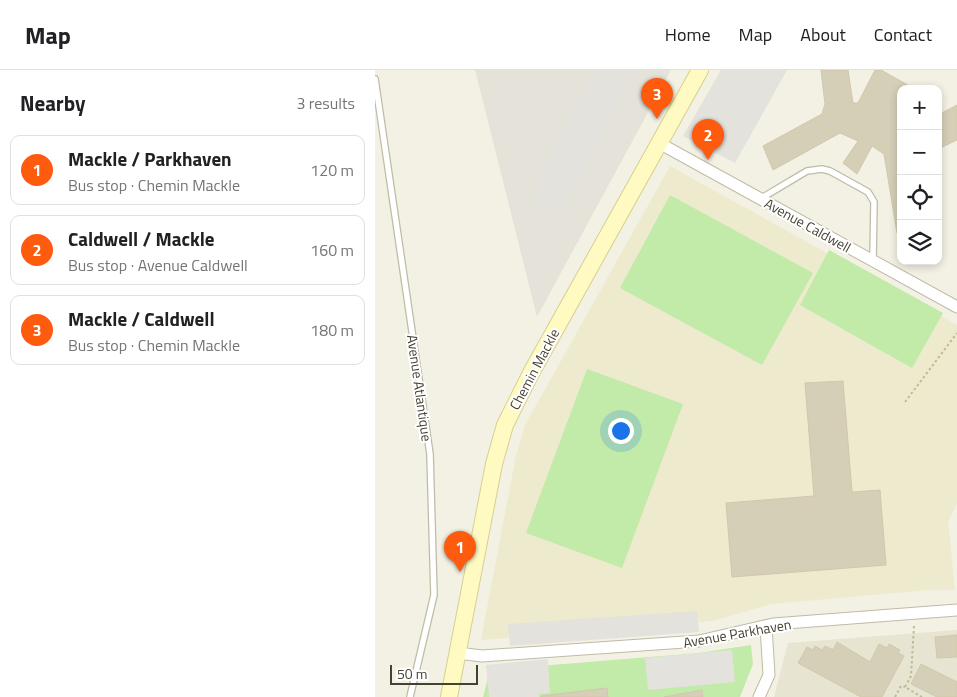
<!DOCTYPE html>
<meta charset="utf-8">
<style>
body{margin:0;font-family:"Titillium Web",sans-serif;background:#f2f2f2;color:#202124}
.controls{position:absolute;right:15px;top:15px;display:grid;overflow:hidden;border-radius:10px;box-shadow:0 2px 8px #0003}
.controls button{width:45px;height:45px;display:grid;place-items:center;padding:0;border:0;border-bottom:1px solid #e0e0e0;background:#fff;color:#202124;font:25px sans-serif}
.scale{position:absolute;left:15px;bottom:12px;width:88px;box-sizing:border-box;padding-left:5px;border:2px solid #454133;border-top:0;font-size:14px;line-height:18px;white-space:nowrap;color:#454133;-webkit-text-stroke:4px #fff;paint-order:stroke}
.you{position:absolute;left:245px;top:360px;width:18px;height:18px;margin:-12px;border:4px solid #fff;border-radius:50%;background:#1a73e8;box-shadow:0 0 0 8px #1a73e833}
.badge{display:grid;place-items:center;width:32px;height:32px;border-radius:50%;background:#ff5b0f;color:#fff;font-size:16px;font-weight:700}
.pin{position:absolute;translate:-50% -41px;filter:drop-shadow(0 1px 2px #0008)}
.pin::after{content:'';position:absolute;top:26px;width:18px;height:15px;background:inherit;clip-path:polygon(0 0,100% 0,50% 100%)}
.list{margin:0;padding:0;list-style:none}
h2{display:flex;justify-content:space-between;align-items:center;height:65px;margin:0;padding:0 20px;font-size:21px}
h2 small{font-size:16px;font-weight:400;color:#757577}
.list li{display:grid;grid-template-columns:32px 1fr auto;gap:15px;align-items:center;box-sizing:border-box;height:70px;margin:0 10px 10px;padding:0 10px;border:1px solid #e0e0e0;border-radius:10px}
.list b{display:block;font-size:19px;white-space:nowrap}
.list p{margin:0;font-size:16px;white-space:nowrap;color:#757577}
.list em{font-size:16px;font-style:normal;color:#757577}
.icon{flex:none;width:28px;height:28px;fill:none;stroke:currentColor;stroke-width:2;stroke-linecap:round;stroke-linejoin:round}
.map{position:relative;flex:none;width:582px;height:627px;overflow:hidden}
header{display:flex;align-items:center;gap:30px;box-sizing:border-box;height:70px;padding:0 25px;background:#fff;border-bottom:1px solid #e0e0e0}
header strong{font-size:24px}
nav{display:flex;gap:28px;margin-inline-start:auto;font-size:18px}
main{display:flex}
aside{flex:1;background:#fff}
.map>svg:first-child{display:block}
.residential{fill:#e7e4d1}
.industrial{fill:#e5e2d9}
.education{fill:#edeacd}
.green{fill:#c2eaa9}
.parking{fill:#e3e2dd}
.building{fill:#d5cfb8;stroke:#d0c8ab}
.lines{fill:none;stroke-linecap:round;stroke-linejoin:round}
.lane-casing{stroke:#bfbba6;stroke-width:8}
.street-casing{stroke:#bfbba6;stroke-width:13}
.secondary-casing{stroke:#d6d090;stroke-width:18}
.path{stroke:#c2ba96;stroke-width:2;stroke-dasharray:2.5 2.5;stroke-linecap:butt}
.lane{stroke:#fff;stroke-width:5.5}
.street{stroke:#fff;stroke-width:11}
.secondary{stroke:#fffac2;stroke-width:16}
.labels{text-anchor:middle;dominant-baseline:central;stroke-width:4;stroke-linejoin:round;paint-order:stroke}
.street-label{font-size:14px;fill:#454133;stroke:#fff}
</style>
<header>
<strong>Map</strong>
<nav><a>Home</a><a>Map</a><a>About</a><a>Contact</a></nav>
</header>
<main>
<aside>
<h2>Nearby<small>3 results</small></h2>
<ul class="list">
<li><span class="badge">1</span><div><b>Mackle / Parkhaven</b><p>Bus stop · Chemin Mackle</p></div><em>120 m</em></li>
<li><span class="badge">2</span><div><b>Caldwell / Mackle</b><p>Bus stop · Avenue Caldwell</p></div><em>160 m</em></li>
<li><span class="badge">3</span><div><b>Mackle / Caldwell</b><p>Bus stop · Chemin Mackle</p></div><em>180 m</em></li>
</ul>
</aside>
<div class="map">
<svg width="582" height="627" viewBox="0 0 582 627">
<rect width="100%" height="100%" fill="#f3f1e4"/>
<!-- residential -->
<path class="residential" d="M582,560v67h-183l14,-54z"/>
<!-- industrial -->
<path class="industrial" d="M100,0h196l-134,247z"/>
<!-- education -->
<path class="education" d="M295,96l287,159v179l-9,17 7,69h-26l-158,14 -58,17 -232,19 35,-185 9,-30z"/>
<!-- green -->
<path class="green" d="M295,125l143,78 -51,92 -142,-77z
M454,180l114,63 -31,55 -112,-63z
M212,299l96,35 -61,164 -96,-35z
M376,575l2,19 -13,33h-257l7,-27 209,-17z"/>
<!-- parking -->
<path class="parking" d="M221,0h40l-76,144 -28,-13 22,-52z
M346,0h66l-52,93 -52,-27z
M322,541l2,21 -189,14 -2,-22z
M357,580l3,32 -87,8 -3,-32z
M173,589l2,34 -11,1v3h-50l-3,-32z"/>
<!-- building -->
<path class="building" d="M446,0h27l5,33h5l17,-33h6l34,19h-14v36l-2,3 2,1v103l-4,1 -13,-79 -12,-8 -15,28 -14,-11 15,-22 -18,-8 -67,37 -10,-24 59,-32 3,-10z
M582,35v35l-19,9v-34z
M468,311l9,111 28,-2 6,75 -154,12 -6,-74 88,-7 -9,-113z
M582,565v22l-20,1 -2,-21z
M462,572l33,20 9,-18 8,4 2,-4 11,6 -2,3 6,3 -22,41h-21l-63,-34 9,-16 6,3 2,-4 7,4 3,-4 8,4z
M546,594l36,18v15h-20l-26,-13z
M232,618l1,9h-67v-1z
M327,620l1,7h-39z"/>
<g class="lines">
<!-- lane casing -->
<g class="lane-casing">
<path id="lane" d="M0,9l55,375 4,141 -24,102
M385,129l47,-28 15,-2 8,2 38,21 6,10 -1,58"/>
</g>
<!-- street casing -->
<g class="street-casing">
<path id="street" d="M284,73l298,164
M83,583l24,3 217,-15 74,-17 184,-14
M384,627l10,-22 -3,-49"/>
</g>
<!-- secondary casing -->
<g class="secondary-casing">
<path id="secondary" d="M74,627l45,-233 11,-39 26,-52 169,-303"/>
</g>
<!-- path -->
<path class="path" d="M530,332l52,-69
M539,556l-3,50 -6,11 17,10
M520,627l6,-11 4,1"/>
<!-- lane -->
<use href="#lane" class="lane"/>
<!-- street -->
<use href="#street" class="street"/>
<!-- secondary -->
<use href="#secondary" class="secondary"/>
</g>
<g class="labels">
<!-- street labels -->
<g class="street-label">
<text transform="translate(433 155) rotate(29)">Avenue Caldwell</text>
<text transform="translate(159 299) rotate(-62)">Chemin Mackle</text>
<text transform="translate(45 318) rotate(82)">Avenue Atlantique</text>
<text transform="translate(362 563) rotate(-10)">Avenue Parkhaven</text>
</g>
</g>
</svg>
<div class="controls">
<button>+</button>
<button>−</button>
<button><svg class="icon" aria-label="locate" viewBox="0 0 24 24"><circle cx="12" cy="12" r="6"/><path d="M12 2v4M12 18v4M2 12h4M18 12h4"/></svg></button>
<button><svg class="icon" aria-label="layers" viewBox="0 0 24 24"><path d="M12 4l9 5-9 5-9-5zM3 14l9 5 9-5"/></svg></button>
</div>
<div class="scale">50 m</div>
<div class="you"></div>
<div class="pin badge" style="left:85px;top:502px">1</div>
<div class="pin badge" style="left:333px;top:90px">2</div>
<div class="pin badge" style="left:282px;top:49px">3</div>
</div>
</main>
